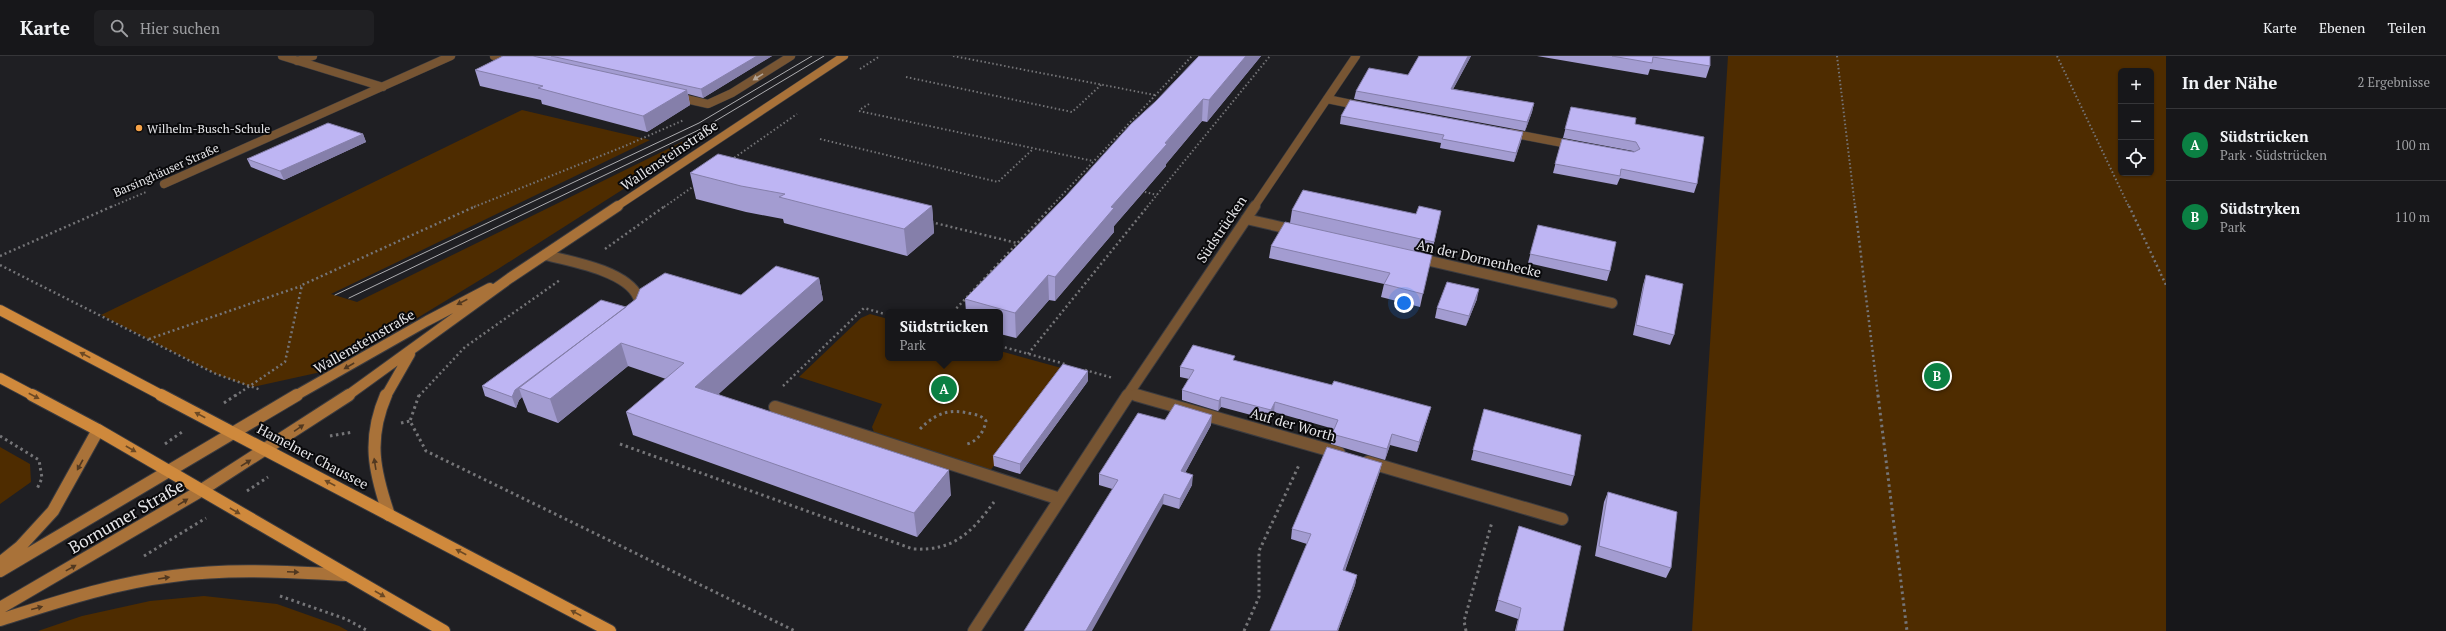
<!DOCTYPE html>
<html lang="de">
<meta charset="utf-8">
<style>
body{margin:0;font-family:"PT Serif",serif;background:#202023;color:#f1f3f6}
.controls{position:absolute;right:12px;top:12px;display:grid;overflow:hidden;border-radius:6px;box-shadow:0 1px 3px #0004}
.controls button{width:36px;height:36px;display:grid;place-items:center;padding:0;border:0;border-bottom:1px solid #363639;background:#17171a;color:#f1f3f6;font:20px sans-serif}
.you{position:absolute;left:1404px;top:247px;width:14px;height:14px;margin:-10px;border:3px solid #fff;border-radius:50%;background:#1a73e8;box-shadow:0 0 0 6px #1a73e833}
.badge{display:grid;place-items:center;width:26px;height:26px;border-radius:50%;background:#0b8043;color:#fff;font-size:13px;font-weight:700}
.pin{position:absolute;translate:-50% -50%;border:2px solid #fff;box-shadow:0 1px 4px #0006}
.popup{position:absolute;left:885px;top:253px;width:118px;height:52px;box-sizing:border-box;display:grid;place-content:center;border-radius:6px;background:#17171a;filter:drop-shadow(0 1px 3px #0005);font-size:13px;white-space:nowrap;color:#9e9fa2}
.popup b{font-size:15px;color:#f1f3f6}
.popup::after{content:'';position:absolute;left:50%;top:100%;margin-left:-8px;border:8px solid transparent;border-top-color:#17171a}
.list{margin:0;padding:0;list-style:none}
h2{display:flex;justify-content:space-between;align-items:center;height:52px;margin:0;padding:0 16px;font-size:17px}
h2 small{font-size:13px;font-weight:400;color:#9e9fa2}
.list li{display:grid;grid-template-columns:26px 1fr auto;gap:12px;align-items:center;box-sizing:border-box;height:72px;padding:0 16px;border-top:1px solid #363639}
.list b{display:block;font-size:15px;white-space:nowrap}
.list p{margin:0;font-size:13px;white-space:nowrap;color:#9e9fa2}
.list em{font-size:13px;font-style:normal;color:#9e9fa2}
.icon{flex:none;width:22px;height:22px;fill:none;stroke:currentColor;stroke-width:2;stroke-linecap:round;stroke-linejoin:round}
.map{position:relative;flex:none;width:2166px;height:575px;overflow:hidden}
header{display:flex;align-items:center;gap:24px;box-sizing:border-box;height:56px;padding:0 20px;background:#17171a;border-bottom:1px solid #363639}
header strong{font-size:19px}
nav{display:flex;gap:22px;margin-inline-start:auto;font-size:14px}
.search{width:280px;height:36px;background:#202023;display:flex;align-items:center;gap:10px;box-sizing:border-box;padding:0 14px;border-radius:6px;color:#9e9fa2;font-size:15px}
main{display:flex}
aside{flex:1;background:#17171a}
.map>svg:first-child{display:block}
.green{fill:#4e2c00;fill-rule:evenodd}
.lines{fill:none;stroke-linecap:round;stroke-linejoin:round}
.lane-far1-casing{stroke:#3b3b3f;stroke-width:9}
.lane-casing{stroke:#3b3b3f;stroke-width:12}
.street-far2-casing{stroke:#3b3b3f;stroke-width:9}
.street-far1-casing{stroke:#3b3b3f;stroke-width:12}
.street-casing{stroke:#3b3b3f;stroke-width:14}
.secondary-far2-casing{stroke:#3b3b3f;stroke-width:9}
.secondary-far1-casing{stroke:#3b3b3f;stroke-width:12}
.secondary-casing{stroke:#3b3b3f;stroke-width:14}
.primary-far1-casing{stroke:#3b3b3f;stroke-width:12}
.primary-casing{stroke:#3b3b3f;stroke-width:14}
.path-far2{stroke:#757578;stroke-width:2;stroke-dasharray:1.5 2.5;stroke-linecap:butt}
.path-far1{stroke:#757578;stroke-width:2.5;stroke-dasharray:2 3;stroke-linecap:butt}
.path{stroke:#757578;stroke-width:3;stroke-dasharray:2.5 3.5;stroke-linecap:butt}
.lane-far1{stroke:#753;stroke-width:8}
.lane{stroke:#753;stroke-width:10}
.street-far2{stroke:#753;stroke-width:8}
.street-far1{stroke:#753;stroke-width:10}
.street{stroke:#753;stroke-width:12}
.secondary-far2{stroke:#a97239;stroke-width:8}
.secondary-far1{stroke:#a97239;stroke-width:10}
.secondary{stroke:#a97239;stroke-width:12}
.primary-far1{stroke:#cf893c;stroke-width:10}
.primary{stroke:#cf893c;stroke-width:12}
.tram{stroke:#adadb0;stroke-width:1}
.wall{fill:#a39cd1}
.shaded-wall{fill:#857faa}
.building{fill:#beb5f3;stroke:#857faa}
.oneway{fill:#b4a597}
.oneway2{fill:#513820}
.oneway3{fill:#6c4924}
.poi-dot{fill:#f6a247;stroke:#09090b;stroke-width:1.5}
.labels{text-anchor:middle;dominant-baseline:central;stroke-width:4;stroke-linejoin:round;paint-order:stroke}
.far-poi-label{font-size:12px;fill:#e6e6e9;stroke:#09090b;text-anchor:start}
.far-street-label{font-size:12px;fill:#e6e6e9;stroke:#09090b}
.street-label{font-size:14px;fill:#e6e6e9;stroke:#09090b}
.near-street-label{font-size:17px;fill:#e6e6e9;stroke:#09090b}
</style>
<header>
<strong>Karte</strong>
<div class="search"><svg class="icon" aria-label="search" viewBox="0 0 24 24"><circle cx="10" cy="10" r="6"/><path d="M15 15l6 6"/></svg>Hier suchen</div>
<nav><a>Karte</a><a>Ebenen</a><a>Teilen</a></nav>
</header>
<main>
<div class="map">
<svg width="2166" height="575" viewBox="0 0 2166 575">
<rect width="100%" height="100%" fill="#1f1f23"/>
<!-- green -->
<path class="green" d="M1728,0h438v575h-474zM2121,15h30v102h-30z
M522,54l128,30 -319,154 26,8 335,-165 10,2 -204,130 -84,51 -93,52 -68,15 -5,-1 -32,-12 -115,-59z
M870,258l18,5v39h112v-7l65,18 -75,102 -116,-39 -2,-5 10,-23 -83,-27 62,-59z
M0,391l30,17 1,18 -31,22z
M204,540l73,8 62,22 9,5h-310l44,-15 68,-15z"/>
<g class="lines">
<!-- lane-far1 casing -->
<g class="lane-far1-casing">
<path id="lane-far1" d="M297,5l16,-5"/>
</g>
<!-- lane casing -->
<g class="lane-casing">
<path id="lane" d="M545,199c25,6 82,16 93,42 2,3 2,8 2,12"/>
</g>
<!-- street-far2 casing -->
<g class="street-far2-casing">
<path id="street-far2" d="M282,0l101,31
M494,0l19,4
M677,41l31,7 24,-11 59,-37
M1327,43l34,7
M1510,77l63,12
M164,128l287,-128
M1254,151l102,-151"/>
</g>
<!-- street-far1 casing -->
<g class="street-far1-casing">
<path id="street-far1" d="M1246,163l48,11
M1417,202l195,45
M1130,337l10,3
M1127,340l128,-190"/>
</g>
<!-- street casing -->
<g class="street-casing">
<path id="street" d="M1136,339l203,58
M775,351l285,92
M1368,406l194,57
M974,575l154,-236"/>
</g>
<!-- secondary-far2 casing -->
<g class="secondary-far2-casing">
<path id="secondary-far2" d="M616,151l228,-151"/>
</g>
<!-- secondary-far1 casing -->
<g class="secondary-far1-casing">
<path id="secondary-far1" d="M295,340l132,-75 63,-33
M347,340l163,-118 108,-72
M386,340l24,-42"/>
</g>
<!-- secondary casing -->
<g class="secondary-casing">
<path id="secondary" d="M386,339c-19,44 -12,76 3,120
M0,507l20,-16 33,-36 45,-81
M0,515l297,-176
M0,552l197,-115 152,-98
M0,564c57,-18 114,-37 173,-44 58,-8 115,-4 173,-1"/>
</g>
<!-- primary-far1 casing -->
<g class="primary-far1-casing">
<path id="primary-far1" d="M0,254l163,86
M0,322l34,18"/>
</g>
<!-- primary casing -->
<g class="primary-casing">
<path id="primary" d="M32,339l66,35 346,201
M161,339l449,236"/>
</g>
<!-- path-far2 -->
<path class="path-far2" d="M953,0l202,39
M1837,0l18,151
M2057,0l72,151
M860,13l20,-13
M906,21l166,35 29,-27
M861,53l8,-5
M859,55l234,50
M820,83l178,43 35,-33
M731,104l66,-46
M1141,135l16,4
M111,151l35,-15
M474,151l151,-61 59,-26
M664,151l30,-21
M1051,151l141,-151
M1147,151l123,-151"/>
<!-- path-far1 -->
<path class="path-far1" d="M1855,150l23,190
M2129,150l37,79
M931,166l86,21
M605,193l60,-43
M0,200l113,-50
M0,209l216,109 45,16
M953,256l99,-106
M149,283l152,-53
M1000,290l65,18
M1028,298l120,-148
M1085,314l28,8
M783,330l81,-78 24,7
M235,340l50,-34 17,-77 174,-79
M419,340l46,-49 95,-67"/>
<!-- path -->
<path class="path" d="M419,339l-9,26 16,30 369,180
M1878,339l29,236
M224,347l12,-8
M401,367l9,-2
M920,373c16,-16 30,-21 52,-15 6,1 10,2 14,7 -2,10 -8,20 -19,23
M0,380l39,24 3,18 -5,11
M330,380l23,-4
M165,388l17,-12
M620,388l293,105c41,2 58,-16 81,-47
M247,435l21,-14
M144,500l62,-38
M280,540l66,23 22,12
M1244,575l15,-34v-46l40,-86
M1466,575l-2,-10 28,-99"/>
<!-- lane-far1 -->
<use href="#lane-far1" class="lane-far1"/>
<!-- lane -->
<use href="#lane" class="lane"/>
<!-- street-far2 -->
<use href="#street-far2" class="street-far2"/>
<!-- street-far1 -->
<use href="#street-far1" class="street-far1"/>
<!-- street -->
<use href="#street" class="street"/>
<!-- secondary-far2 -->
<use href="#secondary-far2" class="secondary-far2"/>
<!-- secondary-far1 -->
<use href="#secondary-far1" class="secondary-far1"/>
<!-- secondary -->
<use href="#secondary" class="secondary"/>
<!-- primary-far1 -->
<use href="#primary-far1" class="primary-far1"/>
<!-- primary -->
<use href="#primary" class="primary"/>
<!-- tram -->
<path class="tram" d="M335,239l364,-172 113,-67
M349,242l358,-172 117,-70"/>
</g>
<!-- wall -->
<path class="wall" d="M503,0h269l-69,42 -15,-4 2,11 -43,27 -105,-28 -1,-4 -61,-14 -5,-16z
M1199,0h62l-54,66 -5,-1 -36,43v2l-52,60v6l-59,69 -6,-1 -33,38 -16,-4v-22h-34l-1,-13 101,-103z
M1419,0h52l-18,33 81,14 -2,9 -7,19 -171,-32 2,-8 52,-16z
M1537,0h173v10l-4,12 -56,-9 -2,6z
M1571,51l64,17 62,60 -3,9 -74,-15 -3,7 -64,-12 9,-34 72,13 -1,-1 -70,-13z
M1341,60l182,16 -2,9 -7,21 -74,-14 1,-5 -101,-19z
M363,78l3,8 -82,38 -33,-13 -4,-8z
M690,117l242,33 2,27 -27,23 -123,-33 -1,-4 -37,-7 -50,-13z
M1292,154l124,4 25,-3 -21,96 -39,-10 3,-13 -115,-26 2,-12 19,-23z
M1538,169l72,46 -3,10 -79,-18z
M1646,219l28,60 -4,10 -37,-10 10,-50z
M819,222l4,22 -105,94 233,101 -34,42 -284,-102 -7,-23 40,-33 -38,-13 -70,57 -30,-11 -6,-15 -3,3 -3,8 -31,-12 -3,-10 144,-79 115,-12z
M1477,243l-11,27 -31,-8 2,-10z
M1235,305l97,24 99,22 -3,10 -11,35 -27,-7 -5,15 -54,-16 1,-10 2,-5 -60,-17 -4,8 -49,-13 -3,4 -36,-11v-10l7,-11 -9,-2v-10z
M1088,325l-68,93 -26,-8 -1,-10z
M1484,353l90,67 -3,10 -100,-26z
M1211,369l-26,48 7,12 -13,24 -80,-24v-11z
M1382,407l-3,11 -34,97 12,4 -2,10 -17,46h-68l37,-87 -16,-5 1,-10z
M1608,436l63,76 -5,10 -71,-22 9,-54z
M1519,470l44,105h-48l3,-12 -23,-8z"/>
<!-- shaded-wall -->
<path class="shaded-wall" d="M757,0h15l-69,42 -2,-9z
M1246,0h15l-54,66 2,-22z
M1468,0h3l-22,41 2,-8z
M687,34l3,15 -43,27 -4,-16z
M1203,43l-1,22 -36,43v2l-52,60v6l-59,69v-24l56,-70z
M1534,47l-2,9 -7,19 2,-9z
M1523,76l-2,9 -7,21 2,-9z
M363,78l3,8 -82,38 -4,-9z
M932,150l2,27 -27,23 -3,-27z
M1048,219l1,25 -33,38 -1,-25z
M819,222l4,22 -122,110 -6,-23z
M1479,233l-2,10 -11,27 3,-10z
M626,251l-107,81 3,9 -3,3 -3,8 -4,-11 3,-7z
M621,287l7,23 -70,57 -8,-24z
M1088,315v10l-68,93v-10z
M1221,341v10l-3,4 1,-10z
M1275,346l-1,10 -4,8 1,-10z
M1431,351l-3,10 -11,35 2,-10z
M1212,359l-1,10 -31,57 1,-11z
M1392,378l-2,11 -5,15 2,-11z
M1382,407l-3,11 -38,107 2,-11z
M949,414l2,25 -34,42 -3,-24z
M1193,419l-1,10 -13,24 1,-10z
M1164,438l-1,10 -71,127h-6z
M1357,519l-2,10 -17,46h-1z"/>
<!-- building -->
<path class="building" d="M503,0h30l154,34 -44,26 -105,-28 5,-2 -68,-16z
M551,0h206l-56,33z
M1199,0h47l-37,44 -6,-1 -38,44 2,1 -56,63 3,1 -59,69 -7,-2 -33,38 -50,-14 101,-103 65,-72 25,-23z
M1419,0h49l-17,33 83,14 -7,19 -171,-31 13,-23 39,7z
M1612,0h98v10l-57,-9 -1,6z
M1350,44l173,32 -7,21 -74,-14 2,-4 -103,-19z
M1571,51l65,11 -1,6 69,13 -7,47 -76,-15 -1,7 -65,-12 7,-25 72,13 6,-3 -4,-7 -71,-13z
M328,67l35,11 -83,37 -33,-12z
M718,98l214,52 -28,23 -125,-32 6,-3 -44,-8 -51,-13z
M1303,134l113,24 3,-8 22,5 -7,31 -142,-32z
M1285,166l147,33 -9,39 -39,-10 6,-11 -119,-27z
M1538,169l78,17 -6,29 -80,-17z
M776,210l43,12 -124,109 254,83 -35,43 -288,-101 58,-49 -63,-20 -71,56 -31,-11 117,-89 4,-10 25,-16 76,22z
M1646,219l37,9 -9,51 -38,-10z
M1447,226l32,7 -10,27 -32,-8z
M601,244l25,7 -111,83 -3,7 -30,-11z
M1193,289l42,11 -2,4 99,25 2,-4 97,26 -12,35 -27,-8 -5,15 -55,-15 6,-14 -63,-18 -4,8 -50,-13 -2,4 -37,-11 12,-20 -14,-3z
M1063,308l25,7 -68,93 -27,-8z
M1175,348l37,11 -31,56 12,4 -13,24 -16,-5 -78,137h-62l94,-151 -19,-6 39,-61 27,7z
M1484,353l97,26 -7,41 -101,-26z
M1327,391l55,16 -39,107 14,5 -20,56h-67l41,-97 -19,-5z
M1608,436l69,20 -6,56 -72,-22z
M1519,470l62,20 -18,85h-47l5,-23 -23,-8z"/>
<!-- one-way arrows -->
<defs><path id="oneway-solid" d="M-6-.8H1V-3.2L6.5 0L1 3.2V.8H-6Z"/></defs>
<use class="oneway" href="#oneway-solid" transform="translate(758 21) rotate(148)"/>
<g class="oneway2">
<use href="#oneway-solid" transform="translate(462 246) rotate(153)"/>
<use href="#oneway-solid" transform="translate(349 310) rotate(150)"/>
<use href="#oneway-solid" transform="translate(299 372) rotate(-34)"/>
<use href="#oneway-solid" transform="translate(246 407) rotate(-32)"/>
<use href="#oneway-solid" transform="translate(375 408) rotate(-99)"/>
<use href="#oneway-solid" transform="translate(80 409) rotate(119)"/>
<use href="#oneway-solid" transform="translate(183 446) rotate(-32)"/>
<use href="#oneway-solid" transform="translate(71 512) rotate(-29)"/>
<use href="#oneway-solid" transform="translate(293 516) rotate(2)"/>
<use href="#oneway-solid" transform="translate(164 522) rotate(-9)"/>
<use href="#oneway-solid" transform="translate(37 552) rotate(-15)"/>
</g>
<g class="oneway3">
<use href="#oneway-solid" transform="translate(85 299) rotate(-152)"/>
<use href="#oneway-solid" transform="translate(34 340) rotate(28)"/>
<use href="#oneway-solid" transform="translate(200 359) rotate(-152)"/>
<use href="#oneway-solid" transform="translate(131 393) rotate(30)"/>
<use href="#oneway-solid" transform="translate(330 427) rotate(-152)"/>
<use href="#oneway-solid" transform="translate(235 455) rotate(30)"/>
<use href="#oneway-solid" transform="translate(461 496) rotate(-152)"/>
<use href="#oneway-solid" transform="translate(380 538) rotate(30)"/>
<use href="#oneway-solid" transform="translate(576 557) rotate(-152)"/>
</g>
<!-- markers -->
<circle class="poi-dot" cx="139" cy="72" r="4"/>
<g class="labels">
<!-- far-poi labels -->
<g class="far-poi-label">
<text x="147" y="72">Wilhelm-Busch-Schule</text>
</g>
<!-- far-street labels -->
<g class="far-street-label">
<text transform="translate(166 114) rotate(-24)">Barsinghäuser Straße</text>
</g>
<!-- street labels -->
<g class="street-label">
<text transform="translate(669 99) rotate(-34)">Wallensteinstraße</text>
<text transform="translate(1221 173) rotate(-56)">Südstrücken</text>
<text transform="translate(1479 202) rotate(13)">An der Dornenhecke</text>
<text transform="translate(364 285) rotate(-30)">Wallensteinstraße</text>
<text transform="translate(1293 368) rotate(16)">Auf der Worth</text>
<text transform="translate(313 400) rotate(28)">Hamelner Chaussee</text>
</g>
<!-- near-street labels -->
<g class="near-street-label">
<text transform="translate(126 460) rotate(-30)">Bornumer Straße</text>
</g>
</g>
</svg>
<div class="controls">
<button>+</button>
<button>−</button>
<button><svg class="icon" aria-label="locate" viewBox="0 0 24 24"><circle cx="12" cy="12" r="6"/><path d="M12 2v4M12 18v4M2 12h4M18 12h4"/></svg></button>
</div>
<div class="you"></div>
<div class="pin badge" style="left:944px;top:333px">A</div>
<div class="popup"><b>Südstrücken</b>Park</div>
<div class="pin badge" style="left:1937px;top:320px">B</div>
</div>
<aside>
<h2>In der Nähe<small>2 Ergebnisse</small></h2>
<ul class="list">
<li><span class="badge">A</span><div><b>Südstrücken</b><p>Park · Südstrücken</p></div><em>100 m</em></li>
<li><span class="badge">B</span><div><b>Südstryken</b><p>Park</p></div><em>110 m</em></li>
</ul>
</aside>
</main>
